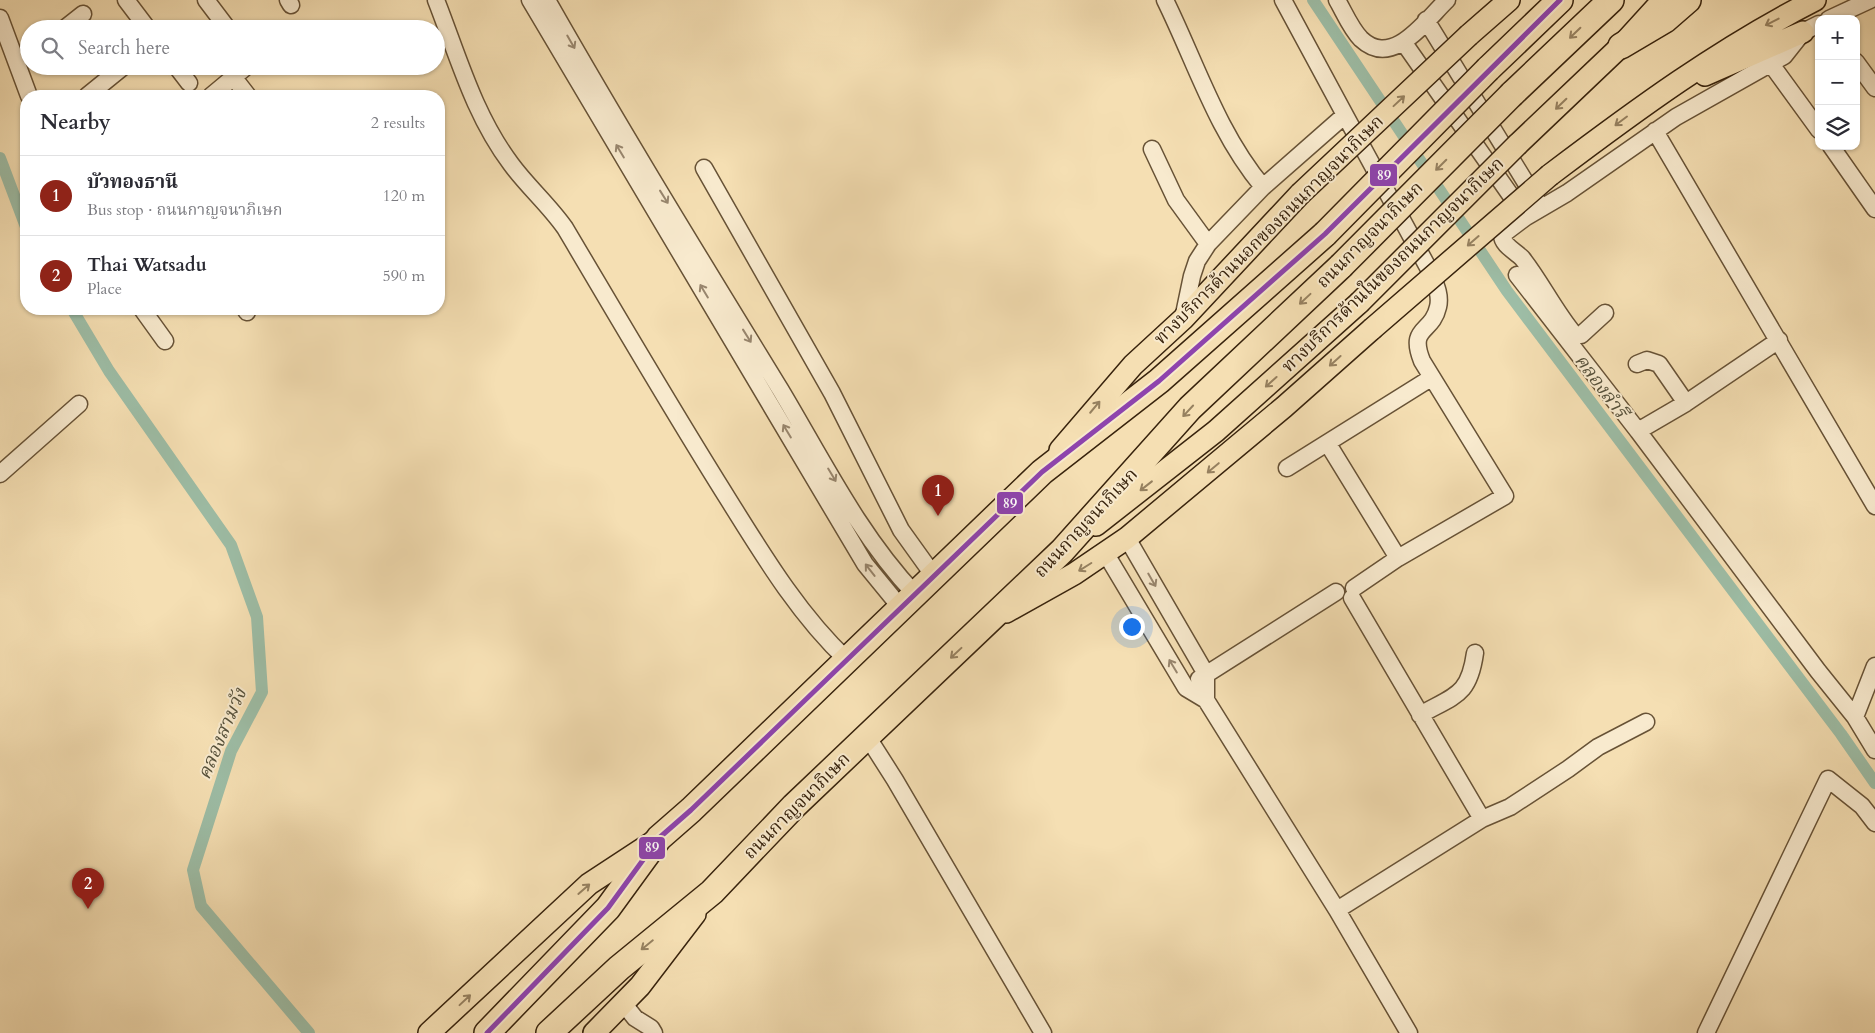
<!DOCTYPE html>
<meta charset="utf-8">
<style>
body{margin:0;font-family:Cardo,"Noto Serif Thai",serif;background:#f2f2f3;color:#2b2b33}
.controls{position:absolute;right:15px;top:15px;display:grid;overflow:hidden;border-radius:10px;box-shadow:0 1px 4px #0004}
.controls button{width:45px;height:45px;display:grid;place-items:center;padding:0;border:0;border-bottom:1px solid #e1e1e2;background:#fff;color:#2b2b33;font:25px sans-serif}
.you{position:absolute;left:1131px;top:626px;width:18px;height:18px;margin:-12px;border:4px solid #fff;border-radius:50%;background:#1a73e8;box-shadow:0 0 0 8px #1a73e833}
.badge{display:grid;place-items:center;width:32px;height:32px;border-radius:50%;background:#8f2418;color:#fff;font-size:16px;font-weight:700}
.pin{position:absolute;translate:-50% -41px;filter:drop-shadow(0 1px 2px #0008)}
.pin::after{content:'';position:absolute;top:26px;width:18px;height:15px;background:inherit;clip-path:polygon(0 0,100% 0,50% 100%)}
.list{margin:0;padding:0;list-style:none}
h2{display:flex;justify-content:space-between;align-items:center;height:65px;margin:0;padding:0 20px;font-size:21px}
h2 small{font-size:16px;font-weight:400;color:#7c7c81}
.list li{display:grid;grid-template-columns:32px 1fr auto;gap:15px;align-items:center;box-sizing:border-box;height:80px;padding:0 20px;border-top:1px solid #e1e1e2}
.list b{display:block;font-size:19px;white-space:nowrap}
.list p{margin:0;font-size:16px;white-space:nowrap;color:#7c7c81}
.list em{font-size:16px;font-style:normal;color:#7c7c81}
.icon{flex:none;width:28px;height:28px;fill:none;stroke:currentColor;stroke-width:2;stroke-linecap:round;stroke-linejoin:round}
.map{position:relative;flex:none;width:1875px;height:1033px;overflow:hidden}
.search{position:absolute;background:#fff;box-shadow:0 1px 4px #0004;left:20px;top:20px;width:425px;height:55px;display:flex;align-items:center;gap:12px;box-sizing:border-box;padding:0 18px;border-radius:28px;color:#7c7c81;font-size:19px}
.panel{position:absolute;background:#fff;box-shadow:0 1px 4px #0004;left:20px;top:90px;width:425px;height:225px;border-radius:20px}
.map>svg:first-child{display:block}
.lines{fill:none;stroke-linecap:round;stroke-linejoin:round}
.canal{stroke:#9dbda6;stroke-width:12}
.minor-casing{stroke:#675236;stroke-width:19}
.major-casing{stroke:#38230d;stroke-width:24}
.highway-casing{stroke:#38230d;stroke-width:28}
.minor{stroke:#f8eace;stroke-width:16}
.major{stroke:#f5dfb3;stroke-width:21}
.highway{stroke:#f5dfb3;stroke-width:25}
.major-bridge-casing{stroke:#38230d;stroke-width:24;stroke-linecap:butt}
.highway-bridge-casing{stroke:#38230d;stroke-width:28;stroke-linecap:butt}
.major-bridge{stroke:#f5dfb3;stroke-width:21}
.highway-bridge{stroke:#f5dfb3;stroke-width:25}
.bus-1-casing{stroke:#f8eace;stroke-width:9}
.bus-1{stroke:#8e44ad;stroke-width:5}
.oneway{stroke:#968160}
.oneway2{stroke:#98866e}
.labels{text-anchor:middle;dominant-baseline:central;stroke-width:4;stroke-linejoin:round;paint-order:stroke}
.street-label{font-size:18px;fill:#38230d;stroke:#f8eace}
.water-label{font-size:19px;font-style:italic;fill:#56513b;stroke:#f8eace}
.line-badge{stroke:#f8eace;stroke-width:2}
.badge-label{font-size:14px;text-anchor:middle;font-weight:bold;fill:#fff}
</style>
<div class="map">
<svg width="1875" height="1033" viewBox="0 0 1875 1033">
<rect width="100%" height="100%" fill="#f5dfb3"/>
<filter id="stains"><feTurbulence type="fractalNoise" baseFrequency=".004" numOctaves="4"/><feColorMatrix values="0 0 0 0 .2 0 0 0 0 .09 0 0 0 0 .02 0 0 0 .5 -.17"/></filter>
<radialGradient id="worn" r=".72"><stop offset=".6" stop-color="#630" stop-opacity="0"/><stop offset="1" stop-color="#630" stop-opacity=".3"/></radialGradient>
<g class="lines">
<!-- canal -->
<path class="canal" d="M1313,0l194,291 334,443 34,49
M0,158l26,69
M72,309l37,62 122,174 26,72 5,75 -31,59 -38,119 8,36 108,127"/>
<!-- minor casing -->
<g class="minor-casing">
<path id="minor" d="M126,0l22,29
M206,0l22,29
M288,0l3,5
M436,0c22,56 38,115 75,164 16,22 38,41 54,64 54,91 107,182 163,271 35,56 71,116 119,161
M530,0l335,564 36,44
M547,0c75,132 154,260 233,389 42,70 79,146 135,205
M1165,0c31,63 52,132 98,187
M1283,0l62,115
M1337,0c7,12 14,29 24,39 32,30 64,-18 86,-39
M0,18l29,78
M1829,19l41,-19
M1426,20l111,181
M64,29l19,-15
M1404,43l119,170
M1856,62l19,26
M1771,64l48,66
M176,66l13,17
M234,78l14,18
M87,96l37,-30
M211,96l36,-30
M1655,131l220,375
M1831,146l44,63
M1152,149l24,51 32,44
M704,168l128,225 69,137 33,46
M1517,275l121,156 48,-28 93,-63
M142,309l23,32
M245,309l2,3
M1605,313l-24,22 -7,-1c-20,-24 -33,-52 -52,-76 -7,-7 -20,-13 -20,-23l24,-18 41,-24 109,-76 108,-61 19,-24 16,-8
M1183,319l9,-43 5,-15 11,-17 55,-57 82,-72 86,158c4,10 10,22 7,34 -6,27 -30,19 -16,54l83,135 -107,62 -44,30
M1637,364l10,-4 12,4 27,39
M1638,431l180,240 37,46 20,33
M1328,444l70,114
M1287,468l144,-90
M0,474l79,-70
M1127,538l79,136v26
M1106,554l80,134 20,12 131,210 72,123
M1199,679l137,-87
M1420,715c35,-20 49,-19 55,-62
M1855,717l20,-51
M867,736l28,44 148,253
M1482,819l28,-12 58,-38 30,-22 48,-25
M1337,910l145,-91 -130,-221
M623,1003l12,15 16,10 3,5
M1706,1033l122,-254 34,27 13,17"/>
</g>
<!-- major casing -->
<g class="major-casing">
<path id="major" d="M1469,35l40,-35
M1705,75l98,-43
M1518,144l103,-98 42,-46
M1550,175c86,-65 169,-126 265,-175
M1060,450l73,-85 50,-46 117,-125
M1096,525l120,-94 143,-128
M1006,612l68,-38 53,-36 157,-131 88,-78
M429,1033l160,-149 64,-42
M594,1033l46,-47 55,-72"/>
</g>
<!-- highway casing -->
<g class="highway-casing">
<path id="highway" d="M1621,46l44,-26 23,-20
M1488,69l72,-69
M1512,94l99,-94
M487,1033l121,-125 51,-70 32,-28 351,-338 117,-91 166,-147
M549,1033l70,-65 93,-76 82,-86 268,-255 128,-143 151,-142"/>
</g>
<!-- minor -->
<use href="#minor" class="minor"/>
<!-- major -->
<use href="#major" class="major"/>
<!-- highway -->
<use href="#highway" class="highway"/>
<!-- major-bridge casing -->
<g class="major-bridge-casing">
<path id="major-bridge" d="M1300,194l169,-159
M1359,303l159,-159
M1372,329l178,-154"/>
</g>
<!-- highway-bridge casing -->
<g class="highway-bridge-casing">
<path id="highway-bridge" d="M1325,234l163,-165
M1341,266l171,-172"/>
</g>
<!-- major-bridge -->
<use href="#major-bridge" class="major-bridge"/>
<!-- highway-bridge -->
<use href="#highway-bridge" class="highway-bridge"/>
<!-- bus-1 casing -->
<g class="bus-1-casing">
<path id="bus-1" d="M487,1033l121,-125 51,-70 32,-28 351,-338 117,-91 166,-147 235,-234"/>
</g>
<!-- bus-1 -->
<use href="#bus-1" class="bus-1"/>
</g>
<!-- one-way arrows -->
<defs><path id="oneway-shaft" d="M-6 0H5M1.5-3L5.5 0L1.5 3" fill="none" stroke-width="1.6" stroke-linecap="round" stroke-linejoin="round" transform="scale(1.25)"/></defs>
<g class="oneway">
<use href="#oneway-shaft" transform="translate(1772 22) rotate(153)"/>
<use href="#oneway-shaft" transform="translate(1575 33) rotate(136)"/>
<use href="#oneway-shaft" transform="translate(1399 101) rotate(-43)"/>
<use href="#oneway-shaft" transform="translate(1561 104) rotate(136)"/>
<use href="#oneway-shaft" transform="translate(1621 121) rotate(143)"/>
<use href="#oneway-shaft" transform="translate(1441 165) rotate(135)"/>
<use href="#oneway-shaft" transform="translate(1473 241) rotate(139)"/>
<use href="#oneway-shaft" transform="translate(1305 299) rotate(137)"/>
<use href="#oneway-shaft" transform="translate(1335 361) rotate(138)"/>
<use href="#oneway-shaft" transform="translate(1271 382) rotate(138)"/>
<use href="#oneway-shaft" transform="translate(1095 407) rotate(-50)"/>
<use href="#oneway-shaft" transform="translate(1188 411) rotate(133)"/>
<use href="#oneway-shaft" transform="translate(1213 468) rotate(140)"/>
<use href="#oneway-shaft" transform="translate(1146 486) rotate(142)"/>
<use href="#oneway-shaft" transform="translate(1085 567) rotate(148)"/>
<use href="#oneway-shaft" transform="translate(956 653) rotate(137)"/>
<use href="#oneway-shaft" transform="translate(584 889) rotate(-41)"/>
<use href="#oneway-shaft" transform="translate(647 945) rotate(141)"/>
<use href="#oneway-shaft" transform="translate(465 1000) rotate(-43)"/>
</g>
<g class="oneway2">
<use href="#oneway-shaft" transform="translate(571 42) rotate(60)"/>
<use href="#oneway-shaft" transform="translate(620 151) rotate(-121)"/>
<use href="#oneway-shaft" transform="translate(664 197) rotate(58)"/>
<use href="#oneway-shaft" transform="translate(704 291) rotate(-121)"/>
<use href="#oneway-shaft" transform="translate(747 336) rotate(58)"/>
<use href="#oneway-shaft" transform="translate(787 431) rotate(-121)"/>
<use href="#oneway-shaft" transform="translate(832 475) rotate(59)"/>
<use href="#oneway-shaft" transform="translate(870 570) rotate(-128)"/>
<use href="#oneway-shaft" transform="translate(1152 580) rotate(60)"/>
<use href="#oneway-shaft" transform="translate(1173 666) rotate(-121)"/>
</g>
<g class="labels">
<!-- street labels -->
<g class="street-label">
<text transform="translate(1269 230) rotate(-45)">ทางบริการด้านนอกของถนนกาญจนาภิเษก</text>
<text transform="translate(1370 235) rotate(-45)">ถนนกาญจนาภิเษก</text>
<text transform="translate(1393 265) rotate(-44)">ทางบริการด้านในของถนนกาญจนาภิเษก</text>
<text transform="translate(1086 523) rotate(-47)">ถนนกาญจนาภิเษก</text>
<text transform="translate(797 806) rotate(-45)">ถนนกาญจนาภิเษก</text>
</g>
<!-- water labels -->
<g class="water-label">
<text transform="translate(1601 386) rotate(53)">คลองลำรี</text>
<text transform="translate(222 734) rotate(-67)">คลองสามวัง</text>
</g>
</g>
<g class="line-badge">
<rect x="1369" y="163" width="29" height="24" rx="5" fill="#8e44ad"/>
<rect x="996" y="491" width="28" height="24" rx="5" fill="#8e44ad"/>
<rect x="638" y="836" width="28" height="24" rx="5" fill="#8e44ad"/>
</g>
<g class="badge-label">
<text x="1384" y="180">89</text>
<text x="1010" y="508">89</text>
<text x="652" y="852">89</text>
</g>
<rect width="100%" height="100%" filter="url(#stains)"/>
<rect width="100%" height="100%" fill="url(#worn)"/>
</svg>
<div class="controls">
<button>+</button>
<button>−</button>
<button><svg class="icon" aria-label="layers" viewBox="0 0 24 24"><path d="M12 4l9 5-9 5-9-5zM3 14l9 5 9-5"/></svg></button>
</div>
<div class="you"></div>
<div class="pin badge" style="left:938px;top:516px">1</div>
<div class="pin badge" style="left:88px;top:909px">2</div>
<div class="search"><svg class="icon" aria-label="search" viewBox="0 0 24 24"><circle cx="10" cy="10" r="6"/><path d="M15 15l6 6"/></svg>Search here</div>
<section class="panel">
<h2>Nearby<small>2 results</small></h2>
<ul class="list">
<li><span class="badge">1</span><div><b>บัวทองธานี</b><p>Bus stop · ถนนกาญจนาภิเษก</p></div><em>120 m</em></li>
<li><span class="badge">2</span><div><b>Thai Watsadu</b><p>Place</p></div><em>590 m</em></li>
</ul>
</section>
</div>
